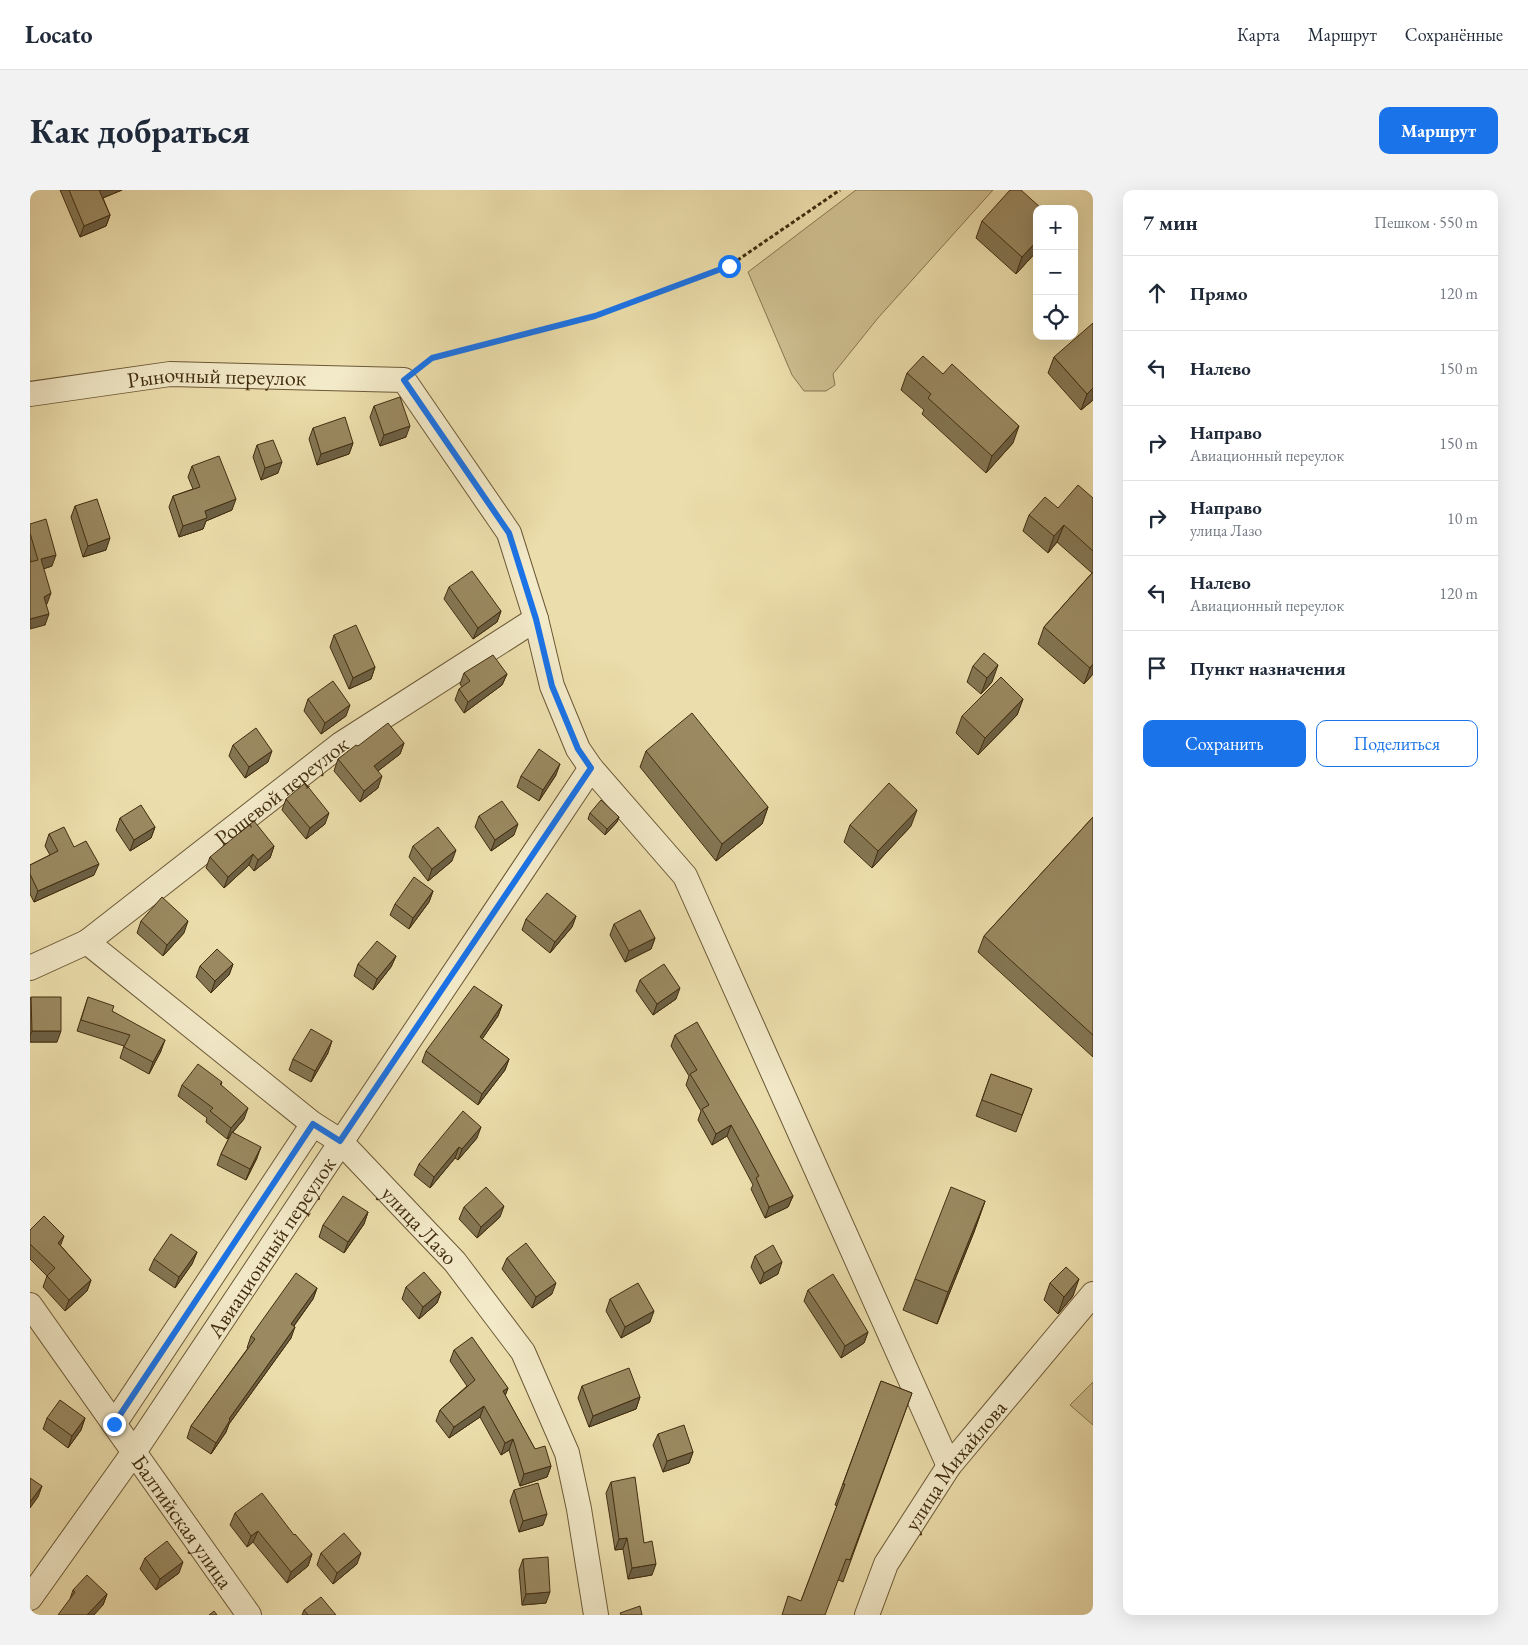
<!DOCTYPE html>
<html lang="ru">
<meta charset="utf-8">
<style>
body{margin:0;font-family:"EB Garamond",serif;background:#f2f2f3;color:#1f2937}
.controls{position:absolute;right:15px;top:15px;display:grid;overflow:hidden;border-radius:10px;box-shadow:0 5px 20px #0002}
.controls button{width:45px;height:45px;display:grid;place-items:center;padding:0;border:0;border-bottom:1px solid #e0e1e3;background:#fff;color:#1f2937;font:25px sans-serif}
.stop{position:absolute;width:15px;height:15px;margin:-11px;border:4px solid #1a73e8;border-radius:50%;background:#fff}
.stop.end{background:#1a73e8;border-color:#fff;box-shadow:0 1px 5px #0008}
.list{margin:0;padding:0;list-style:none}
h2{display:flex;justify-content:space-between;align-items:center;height:65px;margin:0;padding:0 20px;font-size:21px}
h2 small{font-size:16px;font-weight:400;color:#747a83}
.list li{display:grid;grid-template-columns:32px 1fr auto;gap:15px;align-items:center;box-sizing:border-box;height:75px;padding:0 20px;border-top:1px solid #e0e1e3}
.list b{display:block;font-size:19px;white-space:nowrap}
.list p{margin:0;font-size:16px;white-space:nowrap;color:#747a83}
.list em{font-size:16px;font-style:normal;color:#747a83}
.actions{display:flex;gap:10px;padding:15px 20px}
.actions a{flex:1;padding:11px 0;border:1px solid #1a73e8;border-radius:10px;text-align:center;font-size:18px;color:#1a73e8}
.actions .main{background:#1a73e8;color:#fff}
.icon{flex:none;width:28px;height:28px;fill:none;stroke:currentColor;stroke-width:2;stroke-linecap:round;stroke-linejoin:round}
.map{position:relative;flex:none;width:1063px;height:1425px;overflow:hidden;border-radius:10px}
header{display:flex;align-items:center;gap:30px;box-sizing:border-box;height:70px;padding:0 25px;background:#fff;border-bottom:1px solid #e0e1e3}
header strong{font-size:24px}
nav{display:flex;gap:28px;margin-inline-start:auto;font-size:18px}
.intro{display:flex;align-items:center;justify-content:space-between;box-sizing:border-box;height:120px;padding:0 30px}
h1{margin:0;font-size:35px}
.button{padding:12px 22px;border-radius:10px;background:#1a73e8;color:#fff;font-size:18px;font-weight:700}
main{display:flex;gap:30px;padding:0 30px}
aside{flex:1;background:#fff;border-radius:10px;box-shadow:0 5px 20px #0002}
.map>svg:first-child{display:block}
.green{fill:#cfc091;stroke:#887650}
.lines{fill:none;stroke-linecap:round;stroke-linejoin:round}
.minor-casing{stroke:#6c5936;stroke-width:26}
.path{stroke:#422d0f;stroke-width:3;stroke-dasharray:4 2.5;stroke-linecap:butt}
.minor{stroke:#f3eac9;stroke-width:24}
.wall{fill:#847653;stroke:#422d0f}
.shaded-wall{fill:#6c6044;stroke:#422d0f}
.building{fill:#9a8961;stroke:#422d0f}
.route{stroke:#1a73e8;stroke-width:6}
.labels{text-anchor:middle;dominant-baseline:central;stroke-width:5;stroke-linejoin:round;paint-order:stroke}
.street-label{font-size:22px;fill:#422d0f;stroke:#f3eac9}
</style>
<header>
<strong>Locato</strong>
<nav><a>Карта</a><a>Маршрут</a><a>Сохранённые</a></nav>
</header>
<div class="intro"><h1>Как добраться</h1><a class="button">Маршрут</a></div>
<main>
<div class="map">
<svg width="1063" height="1425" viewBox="0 0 1063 1425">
<rect width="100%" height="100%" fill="#ecdeac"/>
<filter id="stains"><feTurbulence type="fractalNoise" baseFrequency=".004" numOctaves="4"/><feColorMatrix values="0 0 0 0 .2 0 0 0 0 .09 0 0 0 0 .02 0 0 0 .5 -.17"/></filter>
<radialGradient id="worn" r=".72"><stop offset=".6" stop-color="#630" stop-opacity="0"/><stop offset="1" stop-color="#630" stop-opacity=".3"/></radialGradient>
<!-- green -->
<path class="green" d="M826,0h137l-115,128 -45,56 2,11 -9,6h-22l-12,-16 -44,-103z
M1063,1192v43l-23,-20z"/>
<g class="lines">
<!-- minor casing -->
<g class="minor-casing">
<g id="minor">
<path id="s1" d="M0,204l140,-20 234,6 105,153 27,86 16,67 26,63 13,19 94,108 264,590"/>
<path id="s2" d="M57,752l226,182 27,17 115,121 68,90 44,101 12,56 17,106"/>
<path id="s3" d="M0,778l57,-26 254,-198 195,-125"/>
<path id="s4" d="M0,1115l219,310"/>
<path d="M84,1234l199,-300"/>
<path id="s5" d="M0,1408l104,-146 457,-684"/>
<path id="s6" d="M837,1425l19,-51 63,-98 144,-172"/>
</g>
</g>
<!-- path -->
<path class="path" d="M389,178l13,-10 163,-42 134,-50 111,-76"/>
<!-- minor -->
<use href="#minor" class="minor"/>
</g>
<!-- wall -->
<path class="wall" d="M30,0h62l-19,8 7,17 -4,11 -26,11z
M1007,19v42l-21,23 -40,-36 6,-17z
M1024,167l39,43 -12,10 -33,-37z
M877,183l106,70 -27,30 -64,-59 2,-4 -23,-20z
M344,216l32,31 -26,9 -10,-29z
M283,238l40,15 -4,11 -32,11 -8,-26z
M227,255l21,28 -17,7 -8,-23z
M162,276l40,44 -26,11 -3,8 -24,8 -10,-30 4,-11 20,-7 -5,-12z
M1063,308v176l-9,10 -46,-40 6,-17 48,-54 -35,-31 -9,11 -25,-22 6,-16 29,-7z
M45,316l31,44 -23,7 -12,-40z
M0,334l22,42 -9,3 3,35 -1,21 -15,-67z
M419,397l52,24 -4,11 -24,17 -29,-40z
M304,445l41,32 -4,12 -22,10 -19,-42z
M943,476l19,16 -11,12 -14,-12z
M434,483l43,1 -5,11 -38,28 -9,-13 4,-11 3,-2 -2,-3z
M278,509l38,17 -25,18 -17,-23z
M993,509l-6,16 -39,40 -22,-22 6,-17z
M374,553l-4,11 -22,17v17l-18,14 -26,-31 4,-12 20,-13z
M203,555l35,17 -23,16 -16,-22z
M616,561l122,56 -6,17 -46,37 -76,-94z
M526,585l-17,26 -22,-14 4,-11z
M256,609l39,25 -19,15 -24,-29z
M560,623l29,4 -2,5 -12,13 -17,-16z
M449,626l35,19 -23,16 -16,-24z
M1063,627v240l-115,-105 6,-16z
M90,628l35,9 -4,11 -21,13 -14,-21z
M820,635l61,1 -39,42 -28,-26z
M19,644l25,13 20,28 -60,27 -4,-8v-29l20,-10 -5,-9z
M244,656l-4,12 -16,13 -5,-6 -25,23 -18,-20 4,-11z
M383,656l39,15 -24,20 -19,-24z
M403,701l-4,11 -20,27 -19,-14 5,-11z
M546,726l-4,11 -22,26 -28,-23 4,-11z
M111,731l43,12 -21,23 -26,-23z
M584,734l41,14 -4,11 -26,13 -15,-27z
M366,766l-5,11 -18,23 -19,-14 4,-12z
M203,774l-4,11 -18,18 -15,-16 4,-11z
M610,790l36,19 -23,16 -17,-24z
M1,807l26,45h-27v-42z
M58,807l24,14 49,40 -12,23 -29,-16 4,-12 -47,-15z
M472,815l-4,11 -16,23 27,20 -4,11 -27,35 -56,-43 4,-11z
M645,845l118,161 -5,11 -23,11 -14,-29 2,-4 -26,-49 -15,9 -14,-25 3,-9 -15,-26 3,-9 -18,-30z
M298,863l-17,29 -22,-12 4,-11z
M961,884l41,15 -16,43 -40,-16z
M192,892l-1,3 23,34 -11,13 24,26 -11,22 -29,-15 4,-11 9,-18 -3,3 -21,-17 1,-4 -29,-22 4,-11z
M447,948l-19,22 -3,-2 -25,30 -16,-13 5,-11z
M955,1011l-11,31 -37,92 -34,-14 12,-31z
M434,1017l36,10 -23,21 -18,-19z
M338,1022l-4,12 -20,29 -25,-16 4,-12z
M0,1040l31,16 30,34 -4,11 -22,20 -22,-24 4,-11 -17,-17z
M167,1062l-5,12 -17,24 -26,-18 5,-11z
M725,1066l23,18 -18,10 -9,-17z
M477,1068l45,36 -20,14 -30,-39z
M1020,1093l23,13 -15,18 -14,-14z
M376,1097l35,5 -4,11 -18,16 -17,-20z
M287,1098l-4,11 -19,27 -3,12 -62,86 -3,8 -15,22 -24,-16 4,-12 57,-78h-1l4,-12z
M778,1100l60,42 -4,11 -23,15 -37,-57z
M580,1109l40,23 -29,16 -15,-27z
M424,1160l54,38 -3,7 30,54 16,17 -4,11 -27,9 -11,-36 -8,5 -21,-38 -31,21 -13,-17 4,-11 27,-24 -17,-25z
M851,1191l31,12 -69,189 -4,-2 -38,21 36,-95 -2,-1z
M552,1196l58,11 -4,12 -47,18 -11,-29z
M17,1228h38l-4,12 -13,18 -25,-19z
M628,1244l35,18 -4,11 -26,9 -10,-27z
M581,1292l33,61 8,32 -24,4 -5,-30 -8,1 -9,-57z
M484,1300l29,35 -24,7 -9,-31z
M205,1323l77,41 -4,12 -21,17 -34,-41 -6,5 -17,-22z
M291,1363l36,11 -24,20 -16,-19z
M115,1368l34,15 -23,17 -16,-21z
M493,1369l23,44 -24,2 -3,-35z
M43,1400l34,4 -4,11 -33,-6z
M274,1420l32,5h-34z"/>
<!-- shaded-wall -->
<path class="shaded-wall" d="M69,0h23l-27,11z
M80,25l-4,11 -26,11 4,-11z
M1007,51v10l-21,23 6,-17z
M1063,198v12l-12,10 6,-16z
M380,236l-4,11 -26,9 4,-11z
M989,236l-6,17 -27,30 6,-17z
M323,253l-4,11 -32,11 4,-11z
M252,272l-4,11 -17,7 4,-12z
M206,309l-4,11 -26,11 -3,8 -24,8 4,-11 22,-15z
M1034,335l-7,17 -9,11 6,-17z
M80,348l-4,12 -23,7 5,-11z
M26,365l-4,11 -15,5 4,-12z
M21,403l-4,11 -7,4 4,-11z
M471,421l-4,11 -24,17 5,-11z
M19,424l-4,11 -15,4v-10z
M1063,474v10l-9,10 6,-16z
M968,475l-6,17 -11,12 6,-16z
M345,477l-4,12 -22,10 4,-11z
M477,484l-5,11 -38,28 4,-11z
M993,509l-6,16 -39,40 7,-17z
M320,515l-4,11 -25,18 4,-11z
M374,553l-4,11 -30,23 4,-11z
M242,561l-4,11 -23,16 4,-11z
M530,574l-4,11 -17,26 4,-11z
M352,586l-4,12 -18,14 4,-11z
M738,617l-6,17 -46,37 6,-17z
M887,620l-6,16 -39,42 6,-17z
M299,623l-4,11 -19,15 4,-11z
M589,627l-2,5 -12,13 2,-6z
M488,634l-4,11 -23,16 4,-11z
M125,637l-4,11 -21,13 4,-11z
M244,656l-4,12 -16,13 4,-11z
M426,660l-4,11 -24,20 4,-12z
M223,664l-4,11 -25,23 4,-11z
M69,674l-5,11 -60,27 4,-11z
M403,701l-4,11 -20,27 4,-11z
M546,726l-4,11 -22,26 5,-11z
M158,731l-4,12 -21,23 4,-11z
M625,748l-4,11 -26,13 4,-11z
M366,766l-5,11 -18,23 4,-11z
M203,774l-4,11 -18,18 4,-12z
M650,798l-4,11 -23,16 4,-11z
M472,815l-4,11 -22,32 4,-11z
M2,841h29l-4,11h-27v-6z
M135,850l-4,11 -12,23 4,-12z
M302,851l-4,12 -17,29 4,-11z
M479,869l-4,11 -27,35 4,-11z
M218,918l-4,11 -17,20 4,-11z
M701,935l-4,11 -15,9 4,-11z
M451,937l-4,11 -19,22 4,-11z
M231,957l-4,11 -11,22 4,-11z
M429,957l-4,11 -25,30 4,-11z
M763,1006l-5,11 -23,11 4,-11z
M955,1011l-11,31 -37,92 11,-32z
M474,1016l-4,11 -23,21 4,-11z
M338,1022l-4,12 -20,29 4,-11z
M34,1046l-4,11 -2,-4z
M167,1062l-5,12 -17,24 4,-11z
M752,1072l-4,12 -18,10 4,-11z
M1049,1089l-6,17 -15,18 6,-17z
M61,1090l-4,11 -22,20 4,-11z
M526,1093l-4,11 -20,14 4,-11z
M287,1098l-4,11 -26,36 4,-11z
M411,1102l-4,11 -18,16 4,-12z
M624,1121l-4,11 -29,16 4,-11z
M265,1137l-4,11 -62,86 -3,8 -15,22 5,-11 13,-24z
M838,1142l-4,11 -23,15 4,-12z
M478,1198l-4,11 -1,-8z
M610,1207l-4,12 -47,18 4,-11z
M454,1216l-4,11 -31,21 5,-11z
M55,1228l-4,12 -13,18 4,-12z
M483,1249l-4,11 -8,5 4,-12z
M663,1262l-4,11 -26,9 4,-11z
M521,1276l-4,11 -27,9 4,-12z
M12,1296l-4,11 -8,11v-6z
M517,1324l-4,11 -24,7 4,-11z
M228,1341l-5,11 -6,5 4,-11z
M597,1348l-4,11 -8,1 4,-11z
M331,1363l-4,11 -24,20 4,-11z
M282,1364l-4,12 -21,17 4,-11z
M153,1372l-4,11 -23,17 4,-11z
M626,1374l-4,11 -24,4 4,-11z
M520,1402l-4,11 -24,2 4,-11z
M77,1404l-4,11 -9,10h-7z"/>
<!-- building -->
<path class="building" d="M39,0h30l11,25 -26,11z
M980,0h11l21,19h-5v32l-15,16 -40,-36z
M1063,133v65l-6,6 -33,-37z
M893,166l20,18 9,-10 67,62 -27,30 -64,-58 3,-4 -24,-21z
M370,207l10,29 -26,9 -10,-29z
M315,227l8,26 -32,11 -8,-26z
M243,250l9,22 -17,6 -8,-23z
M189,266l17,43 -31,12 2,7 -24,8 -10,-30 27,-9 -8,-21z
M1048,295l15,13v53l-29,-26 -10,11 -25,-21 16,-18 13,11z
M67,309l13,39 -22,8 -13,-40z
M16,329l10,36 -15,4 10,34 -7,4 5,17 -19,5v-57l8,-2 -8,-27v-9z
M442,381l29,40 -23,17 -29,-41z
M1063,382v92l-3,4 -46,-41z
M326,435l19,42 -22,11 -19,-43z
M954,463l14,12 -11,13 -14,-12z
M463,465l14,19 -39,28 -9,-13 11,-8 -6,-8z
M971,487l22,22 -38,39 -23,-22z
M303,491l17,24 -25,18 -17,-24z
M662,523l76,94 -46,37 -76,-93z
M358,533l16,20 -30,23 8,10 -18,15 -26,-32 18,-14 2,1z
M226,538l16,23 -23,16 -16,-22z
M509,559l21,15 -17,26 -22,-14z
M275,593l24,30 -19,15 -24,-29z
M859,593l28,27 -39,41 -28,-26z
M571,610l18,17 -12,12 -17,-16z
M472,611l16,23 -23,16 -16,-24z
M111,615l14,22 -21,13 -14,-22z
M1063,627v218l-109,-99z
M224,631l20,25 -16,14 -5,-6 -25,23 -18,-20z
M34,637l10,20 12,-6 13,23 -61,27 -8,-17v-9l28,-14 -9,-17z
M408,637l18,23 -24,19 -19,-23z
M384,687l19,14 -20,27 -18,-14z
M517,703l29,23 -21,26 -29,-23z
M132,707l26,24 -21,24 -26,-24z
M610,720l15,28 -26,13 -15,-27z
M347,751l19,15 -19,23 -19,-15z
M187,759l16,15 -18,17 -15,-15z
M634,774l16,24 -23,16 -17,-24z
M444,796l28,19 -22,32 29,22 -27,35 -56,-43z
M1,807h30v34h-29z
M58,807l26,9 -2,5 53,29 -12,22 -29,-15 6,-12 -49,-15z
M667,832l60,106 36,68 -24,11 -13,-29 3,-2 -28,-51 -15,9 -14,-25 7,-4 -19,-31 7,-4 -22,-35z
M281,839l21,12 -17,30 -22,-12z
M168,874l24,18 -2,2 28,24 -17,20 -21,-17 3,-3 -31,-23z
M961,884l41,15 -10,26 -40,-15z
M433,921l18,16 -19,22 -3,-2 -25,30 -15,-13z
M202,942l29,15 -11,22 -29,-15z
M456,997l18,19 -23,21 -17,-20z
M921,997l34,14 -37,91 -33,-13z
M313,1006l25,16 -20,30 -25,-17z
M14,1026l20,20 -6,7 33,37 -22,20 -22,-24 8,-8 -25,-24v-14z
M141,1044l26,18 -18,25 -25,-18z
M496,1053l30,40 -20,14 -29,-39z
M743,1055l9,17 -18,11 -9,-17z
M1036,1077l13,12 -15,18 -14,-14z
M394,1082l17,20 -18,15 -17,-20z
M266,1083l21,15 -26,36 4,3 -66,92 1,1 -14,23 -25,-17 64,-87 -4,-3z
M803,1084l35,58 -23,14 -37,-56z
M608,1093l16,28 -29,16 -15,-28z
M442,1147l36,51 -5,3 32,58 10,-3 6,20 -27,8 -11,-35 -8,4 -21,-37 -30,21 -14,-17 35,-30 -21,-30z
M599,1178l11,29 -47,19 -11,-30z
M851,1191l31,12 -62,167 -4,-1 -21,56h-43l6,-19 13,5 44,-117h-2z
M30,1210l25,18 -13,18 -25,-18z
M654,1235l9,27 -26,9 -9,-27z
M605,1287l9,66 8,-2 4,23 -24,4 -5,-30 -8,1 -8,-57z
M0,1288l12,8 -12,16z
M508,1293l9,31 -24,7 -9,-31z
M232,1303l32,42 1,-1 17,20 -21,18 -33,-41 -7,5 -16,-23z
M314,1343l17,20 -24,20 -16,-20z
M137,1351l16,21 -23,17 -15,-21z
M518,1367l2,35 -24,2 -3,-35z
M57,1385l20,19 -20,21h-29l17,-23 -2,-2z
M291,1407l15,18h-28l-4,-5z
M610,1416l2,9h-21l-1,-2z
M184,1421l3,4h-8z"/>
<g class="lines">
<!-- route -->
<path class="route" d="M84,1234l199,-300 27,17 251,-373 -13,-19 -26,-63 -16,-67 -27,-86 -105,-153 28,-22 163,-42 134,-50"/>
</g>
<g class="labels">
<!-- street labels -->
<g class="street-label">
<text stroke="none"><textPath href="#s1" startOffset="188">Рыночный переулок</textPath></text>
<text stroke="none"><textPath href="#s3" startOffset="309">Рощевой переулок</textPath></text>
<text stroke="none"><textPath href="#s2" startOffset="438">улица Лазо</textPath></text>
<text stroke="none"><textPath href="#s5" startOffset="426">Авиационный переулок</textPath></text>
<text stroke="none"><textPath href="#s6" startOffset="175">улица Михайлова</textPath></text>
<text stroke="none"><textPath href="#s4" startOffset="265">Балтийская улица</textPath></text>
</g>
</g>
<rect width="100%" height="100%" filter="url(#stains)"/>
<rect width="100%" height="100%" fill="url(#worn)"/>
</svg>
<div class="controls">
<button>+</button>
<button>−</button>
<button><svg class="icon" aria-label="locate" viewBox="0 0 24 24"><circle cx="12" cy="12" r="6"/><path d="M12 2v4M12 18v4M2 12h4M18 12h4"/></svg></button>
</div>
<div class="stop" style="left:699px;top:76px"></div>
<div class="stop end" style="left:84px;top:1234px"></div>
</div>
<aside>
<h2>7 мин<small>Пешком · 550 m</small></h2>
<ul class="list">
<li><svg class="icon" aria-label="ahead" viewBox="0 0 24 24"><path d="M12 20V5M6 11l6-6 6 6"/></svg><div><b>Прямо</b></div><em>120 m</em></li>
<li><svg class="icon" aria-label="left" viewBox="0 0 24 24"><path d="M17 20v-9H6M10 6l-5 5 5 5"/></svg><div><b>Налево</b></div><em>150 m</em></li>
<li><svg class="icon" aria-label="right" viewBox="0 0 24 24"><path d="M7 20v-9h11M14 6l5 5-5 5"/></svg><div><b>Направо</b><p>Авиационный переулок</p></div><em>150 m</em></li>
<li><svg class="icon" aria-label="right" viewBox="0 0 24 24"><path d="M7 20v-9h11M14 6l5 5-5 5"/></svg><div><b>Направо</b><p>улица Лазо</p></div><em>10 m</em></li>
<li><svg class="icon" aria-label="left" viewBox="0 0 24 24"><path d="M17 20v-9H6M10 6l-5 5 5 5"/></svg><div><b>Налево</b><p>Авиационный переулок</p></div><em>120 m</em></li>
<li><svg class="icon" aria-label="arrive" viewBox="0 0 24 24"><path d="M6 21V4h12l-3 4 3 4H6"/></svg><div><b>Пункт назначения</b></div></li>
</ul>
<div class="actions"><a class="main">Сохранить</a><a>Поделиться</a></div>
</aside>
</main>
